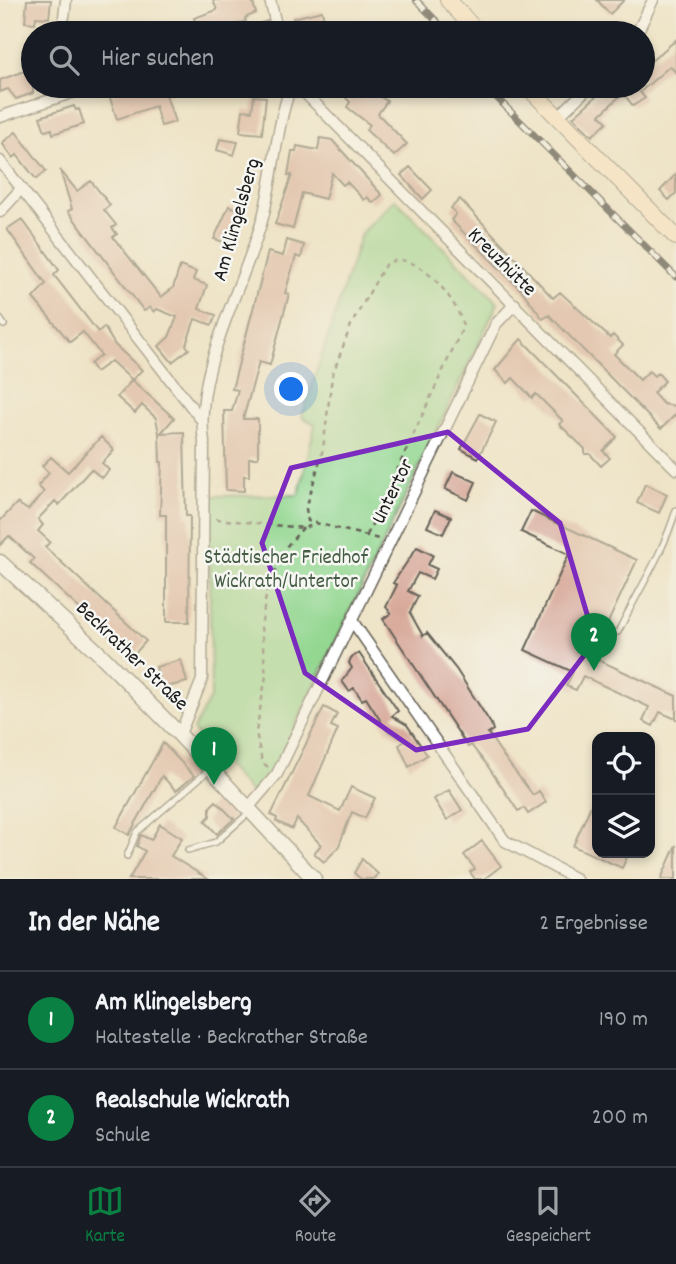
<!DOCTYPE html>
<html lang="de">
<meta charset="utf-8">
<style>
body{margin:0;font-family:Dekko,sans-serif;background:#20242c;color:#f1f3f6}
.controls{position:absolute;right:21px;bottom:21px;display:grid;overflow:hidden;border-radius:14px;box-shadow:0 4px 10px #0003}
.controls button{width:63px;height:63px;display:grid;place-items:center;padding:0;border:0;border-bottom:2px solid #363941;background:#171b24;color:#f1f3f6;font:35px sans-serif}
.you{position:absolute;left:292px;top:390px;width:24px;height:24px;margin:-18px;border:5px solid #fff;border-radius:50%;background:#1a73e8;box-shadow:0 0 0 10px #1a73e833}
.badge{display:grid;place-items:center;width:46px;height:46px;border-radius:50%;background:#0b8043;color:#fff;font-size:23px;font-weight:700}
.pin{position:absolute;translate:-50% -58px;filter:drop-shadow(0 2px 4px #0008)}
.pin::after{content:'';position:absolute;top:37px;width:24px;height:21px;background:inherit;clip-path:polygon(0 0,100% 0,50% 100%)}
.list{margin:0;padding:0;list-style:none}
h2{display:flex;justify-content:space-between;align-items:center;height:91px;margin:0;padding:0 28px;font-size:30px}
h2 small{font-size:23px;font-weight:400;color:#9ea1a6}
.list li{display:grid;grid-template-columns:46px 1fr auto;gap:21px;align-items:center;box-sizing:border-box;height:98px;padding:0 28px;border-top:2px solid #363941}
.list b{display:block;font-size:26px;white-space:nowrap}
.list p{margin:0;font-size:23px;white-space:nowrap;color:#9ea1a6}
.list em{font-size:23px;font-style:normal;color:#9ea1a6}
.icon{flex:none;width:38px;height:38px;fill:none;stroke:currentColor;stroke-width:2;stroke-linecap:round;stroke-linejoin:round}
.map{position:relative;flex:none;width:676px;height:879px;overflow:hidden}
.search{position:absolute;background:#171b24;box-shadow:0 4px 10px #0003;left:21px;right:21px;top:21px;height:77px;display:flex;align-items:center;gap:18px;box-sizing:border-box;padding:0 24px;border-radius:38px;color:#9ea1a6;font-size:26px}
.sheet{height:287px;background:#171b24}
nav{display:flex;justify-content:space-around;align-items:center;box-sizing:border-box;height:98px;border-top:2px solid #363941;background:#171b24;font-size:19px;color:#9ea1a6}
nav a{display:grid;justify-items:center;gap:4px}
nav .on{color:#0b8043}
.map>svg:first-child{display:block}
.green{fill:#93d790;stroke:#587a56;stroke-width:2}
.building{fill:#d7a798}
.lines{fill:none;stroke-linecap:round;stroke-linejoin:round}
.service-casing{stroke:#666258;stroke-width:8}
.minor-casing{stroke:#666258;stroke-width:13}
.tertiary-casing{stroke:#666258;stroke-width:17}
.secondary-casing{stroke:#666258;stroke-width:18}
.path{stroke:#666258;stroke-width:2.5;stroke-dasharray:5 5;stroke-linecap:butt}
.service{stroke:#fff;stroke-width:5}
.minor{stroke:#fff;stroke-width:10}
.tertiary{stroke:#fff;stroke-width:14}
.secondary{stroke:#fde5c5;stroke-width:16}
.rail-casing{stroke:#1c1c1c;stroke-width:7}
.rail{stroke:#f6f6f2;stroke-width:4.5;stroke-dasharray:13;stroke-linecap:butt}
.marked{fill:none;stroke:#7b2cbf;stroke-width:5;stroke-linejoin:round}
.labels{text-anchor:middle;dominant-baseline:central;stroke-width:5;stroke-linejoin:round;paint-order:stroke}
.street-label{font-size:21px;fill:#1c1c1c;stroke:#f6f6f2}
.park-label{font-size:21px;fill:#465d45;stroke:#f6f6f2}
</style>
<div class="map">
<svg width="676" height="879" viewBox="0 0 676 879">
<rect width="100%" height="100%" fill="#f6f6f2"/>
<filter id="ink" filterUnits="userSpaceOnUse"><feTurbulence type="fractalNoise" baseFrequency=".0143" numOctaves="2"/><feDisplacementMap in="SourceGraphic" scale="14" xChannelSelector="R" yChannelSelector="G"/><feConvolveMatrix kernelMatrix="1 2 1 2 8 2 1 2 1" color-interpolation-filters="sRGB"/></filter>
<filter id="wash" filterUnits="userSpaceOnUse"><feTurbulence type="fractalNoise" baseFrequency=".00686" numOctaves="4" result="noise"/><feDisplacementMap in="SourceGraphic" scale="28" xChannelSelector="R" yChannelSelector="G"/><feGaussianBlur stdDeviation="1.57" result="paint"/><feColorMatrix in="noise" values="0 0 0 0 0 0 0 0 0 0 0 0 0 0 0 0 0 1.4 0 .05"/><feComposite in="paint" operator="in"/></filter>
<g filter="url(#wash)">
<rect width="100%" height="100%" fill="#eee3c6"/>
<!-- green -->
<path class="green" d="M395,199l103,104 -223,465 -24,25 -58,-63 18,-34 -2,-200 90,-1 16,-71 -13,-7 59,-183z"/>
<g id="blocks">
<!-- building -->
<path class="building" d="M27,0h24l-2,18 -13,-1 -1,6 -10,-1z
M213,0h39l4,13 -11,5 1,3 -34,12h-13l-5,-15 23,-8z
M597,0h27l-14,14z
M322,11l5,20 -30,2 -4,-15z
M676,40v33l-6,-7 -30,26 5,6 -12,8 -10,-13 -23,22 7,7 -15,14 -19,-19 35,-31h35v-18z
M33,68v25l-17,6 -8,-10 -8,3v-12z
M137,86h49l-20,9 9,27 -14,4 -6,-20 -38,13 -8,-24z
M335,86h28l24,15 -9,13 29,30 -13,12 -28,-26 4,-5 -23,-18 3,-5z
M254,96l12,1 -4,37 -22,-2 3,-22 9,1z
M74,106l2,4 3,-1 5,15 -31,10 -1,-5 -7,2 -5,-14z
M16,132l30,39 -10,8 -19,-24 -4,3 -11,-15z
M320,138l12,2 50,55 -9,8 -6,-6 -3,3 -17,-18 -4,3 -11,-12 -7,26 -23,-6 -9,36 -18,-5 17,-49h-4l4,-24h4l1,-5 21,4z
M220,139l18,3 -4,13 -17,-5z
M410,167l22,23 -9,9 -22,-24z
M60,170l17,21 14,-10 19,24 -6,5 12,15 -4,3 5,6 -4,3 48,60 12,-9 7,-22 16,6 -3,8 14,5 -8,24 17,6 -4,10 -17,-6 -9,26 3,4 -17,13 -13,-16 10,-9 8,-20 -20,-8 -3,3 -4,-5 -6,4 -76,-100 4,-2z
M676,174v19l-7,7 -9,-9z
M460,199l93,99 7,-6 50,46 3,-3 10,10 -9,9 26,26 9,-9 5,5 4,-3 7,8 -12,12 10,11 13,2v8l-15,15 -112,-114 -6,4 -21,-28 -71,-71 5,-6 -5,-6z
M229,206l16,5 -12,34 -19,-6z
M22,219l37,51 -5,5 44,57 6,-5 11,18 27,25 -10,10 -21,-19 -15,11 -6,-8 11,-9 -18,-23 -13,10 -37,-44 13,-14 -39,-55z
M287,240l17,5 -3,13 -5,-2 -11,37 4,1 -19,71 -11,-3 -16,57h15v39h-9v18h-5v15l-18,-1 -2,-79h8l6,-21 -6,-1 36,-137 15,4z
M521,339l96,98 -14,14 7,7 -9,8 -11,-12h-5v-5l-26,-25 4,-3 -27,-27 -4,4 -19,-20 -5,5 -13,-13z
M132,380l42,38 -13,15 23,-1 2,84h4l-1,106h-23v-107h-6l2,-53h-2l-1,-29 -3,-15 -14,-13 -7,8 -18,-16z
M480,414l16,8 -18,36 -17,-9z
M101,437l13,13 -12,13 7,7 -7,8 -11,-9 -32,36 -4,-4 -17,18 5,6 -5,6 12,11 -5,5 101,94 -14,16 -102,-94 4,-4 -25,-23 -9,9v-24l17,-18 11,7 16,-18 -6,-6 11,-13 -7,-7 9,-9 17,15z
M453,472l23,10 -8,18 -23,-11z
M645,484l22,10 -8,19 -22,-10z
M435,510l16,7 -8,17 -16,-7z
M531,511l106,49 -45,97 84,39v23l-16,-7 -7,14 -10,-5 6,-14 -66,-31 -7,14 -10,-4 7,-14 -48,-22 44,-96 -48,-22z
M417,547l16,8 -5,10 9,4 -5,10 -14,-6 -10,18 10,5 -8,17 13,23 4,-3 29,36 35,55 2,6 -5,3 16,24 29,38 6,-4 7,11 -18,12 -4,-6 -6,3 -31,-46 -16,-20 -3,2 -85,-128 8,-6 -5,-6 11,-22 -4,-2z
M359,653l39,58 -6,5 15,9 20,30 -18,12 -10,-22 6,-4 -18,-10 -21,-33 -4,2 -8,-12 -5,3 -7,-10 10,-13 -3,-5 2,-5z
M181,660l6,22 -25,6 -6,-21z
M324,707l13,7 -6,12 7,3 -29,67 31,15 11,-24 24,11 -10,20 -13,-6 -14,36 -14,14 -10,-9 7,-8 -24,-26 -5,10 -16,-8 1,-3 -6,-3z
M163,743l31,33 -18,15 -14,-15 -33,59 -13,-8z
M449,790l13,20 -15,10 -13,-21z
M597,792v61h32l-7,15 -49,-22z
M216,801l18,18 -17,15 -12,-13 5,-5v-9z
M160,824l22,14 -11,18 37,23h-79l16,-28 -8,-5 4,-11 10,5z
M482,841l19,25 -17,13h-9l-5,-7 5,-3 -11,-14z
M676,845v34h-15z
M362,859l16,15 -5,5h-12l-7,-6z"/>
</g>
</g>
<g filter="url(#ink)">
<use href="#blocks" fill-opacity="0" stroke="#666258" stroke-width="2"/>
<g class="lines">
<!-- service casing -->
<g class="service-casing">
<path id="service" d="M0,319l4,6
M618,632c20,-41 45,-78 58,-122
M188,850l28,-8 35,-31
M127,856l10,-24 72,-62"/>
</g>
<!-- minor casing -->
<g class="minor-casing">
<path id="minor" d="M270,0l8,33
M64,17l2,-17
M248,33l28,-9
M637,33l16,-33
M298,86l378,383
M0,117l92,-31
M558,117l32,-31
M0,161l200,257
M0,212l22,-24
M353,622l152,219 71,38
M180,734l22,-54 2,-238c-11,-72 40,-155 59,-225 11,-43 13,-90 28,-131
M248,808l29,-34 219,-450 19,-20"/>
</g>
<!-- tertiary casing -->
<g class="tertiary-casing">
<path id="tertiary" d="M0,562l101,93 76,77 137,147"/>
</g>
<!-- secondary casing -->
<g class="secondary-casing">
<path id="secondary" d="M448,0l30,33
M527,86l149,151"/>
</g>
<!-- path -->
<path class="path" d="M216,519l87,9 11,-3
M367,535l96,-208c-3,-25 -50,-84 -78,-62l-34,60 -19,51 -9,73 -17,60 2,12 71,18
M268,767l-6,-5 -6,-30 10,-56 -5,-49 6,-37 18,-42 18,-20"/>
<!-- service -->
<use href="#service" class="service"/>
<!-- minor -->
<use href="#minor" class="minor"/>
<!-- tertiary -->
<use href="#tertiary" class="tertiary"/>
<!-- secondary -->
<use href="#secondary" class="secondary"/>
<!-- rail casing -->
<g class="rail-casing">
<path id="rail" d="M416,0l32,33
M485,86l191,191"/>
</g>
<!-- rail -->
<use href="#rail" class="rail"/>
</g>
</g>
<!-- marked area -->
<path d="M0 0H676V879H0ZM448,432l112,91 35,118 -67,88 -112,21 -111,-77 -43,-130 29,-75z" fill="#eee3c6" fill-opacity=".55" fill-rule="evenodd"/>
<path class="marked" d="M448,432l112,91 35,118 -67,88 -112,21 -111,-77 -43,-130 29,-75z"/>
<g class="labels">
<!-- street labels -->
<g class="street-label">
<text transform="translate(238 220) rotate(-74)">Am Klingelsberg</text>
<text transform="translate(501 263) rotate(45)">Kreuzhütte</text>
<text transform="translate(394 492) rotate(-64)">Untertor</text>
<text transform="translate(131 657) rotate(44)">Beckrather Straße</text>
</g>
<!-- park labels -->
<g class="park-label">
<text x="286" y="559">Städtischer Friedhof<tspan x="286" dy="24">Wickrath/Untertor</tspan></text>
</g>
</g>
</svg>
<div class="controls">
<button><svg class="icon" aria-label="locate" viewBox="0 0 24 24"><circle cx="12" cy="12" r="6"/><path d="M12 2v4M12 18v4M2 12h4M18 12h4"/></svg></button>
<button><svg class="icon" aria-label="layers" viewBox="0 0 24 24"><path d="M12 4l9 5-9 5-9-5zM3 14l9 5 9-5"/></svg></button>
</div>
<div class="you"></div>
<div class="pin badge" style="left:214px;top:785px">1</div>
<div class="pin badge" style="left:594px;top:671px">2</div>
<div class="search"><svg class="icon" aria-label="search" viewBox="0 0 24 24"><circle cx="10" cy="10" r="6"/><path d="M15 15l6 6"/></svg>Hier suchen</div>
</div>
<section class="sheet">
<h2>In der Nähe<small>2 Ergebnisse</small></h2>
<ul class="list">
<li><span class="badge">1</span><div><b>Am Klingelsberg</b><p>Haltestelle · Beckrather Straße</p></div><em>190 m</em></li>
<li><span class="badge">2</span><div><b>Realschule Wickrath</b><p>Schule</p></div><em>200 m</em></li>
</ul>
</section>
<nav>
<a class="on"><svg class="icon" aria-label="map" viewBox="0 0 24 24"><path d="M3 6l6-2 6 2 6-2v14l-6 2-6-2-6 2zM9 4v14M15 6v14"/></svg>Karte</a>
<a><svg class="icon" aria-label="directions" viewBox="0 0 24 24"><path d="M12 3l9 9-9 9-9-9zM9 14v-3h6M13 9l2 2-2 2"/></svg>Route</a>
<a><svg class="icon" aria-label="saved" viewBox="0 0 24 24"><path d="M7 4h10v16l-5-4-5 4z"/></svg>Gespeichert</a>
</nav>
